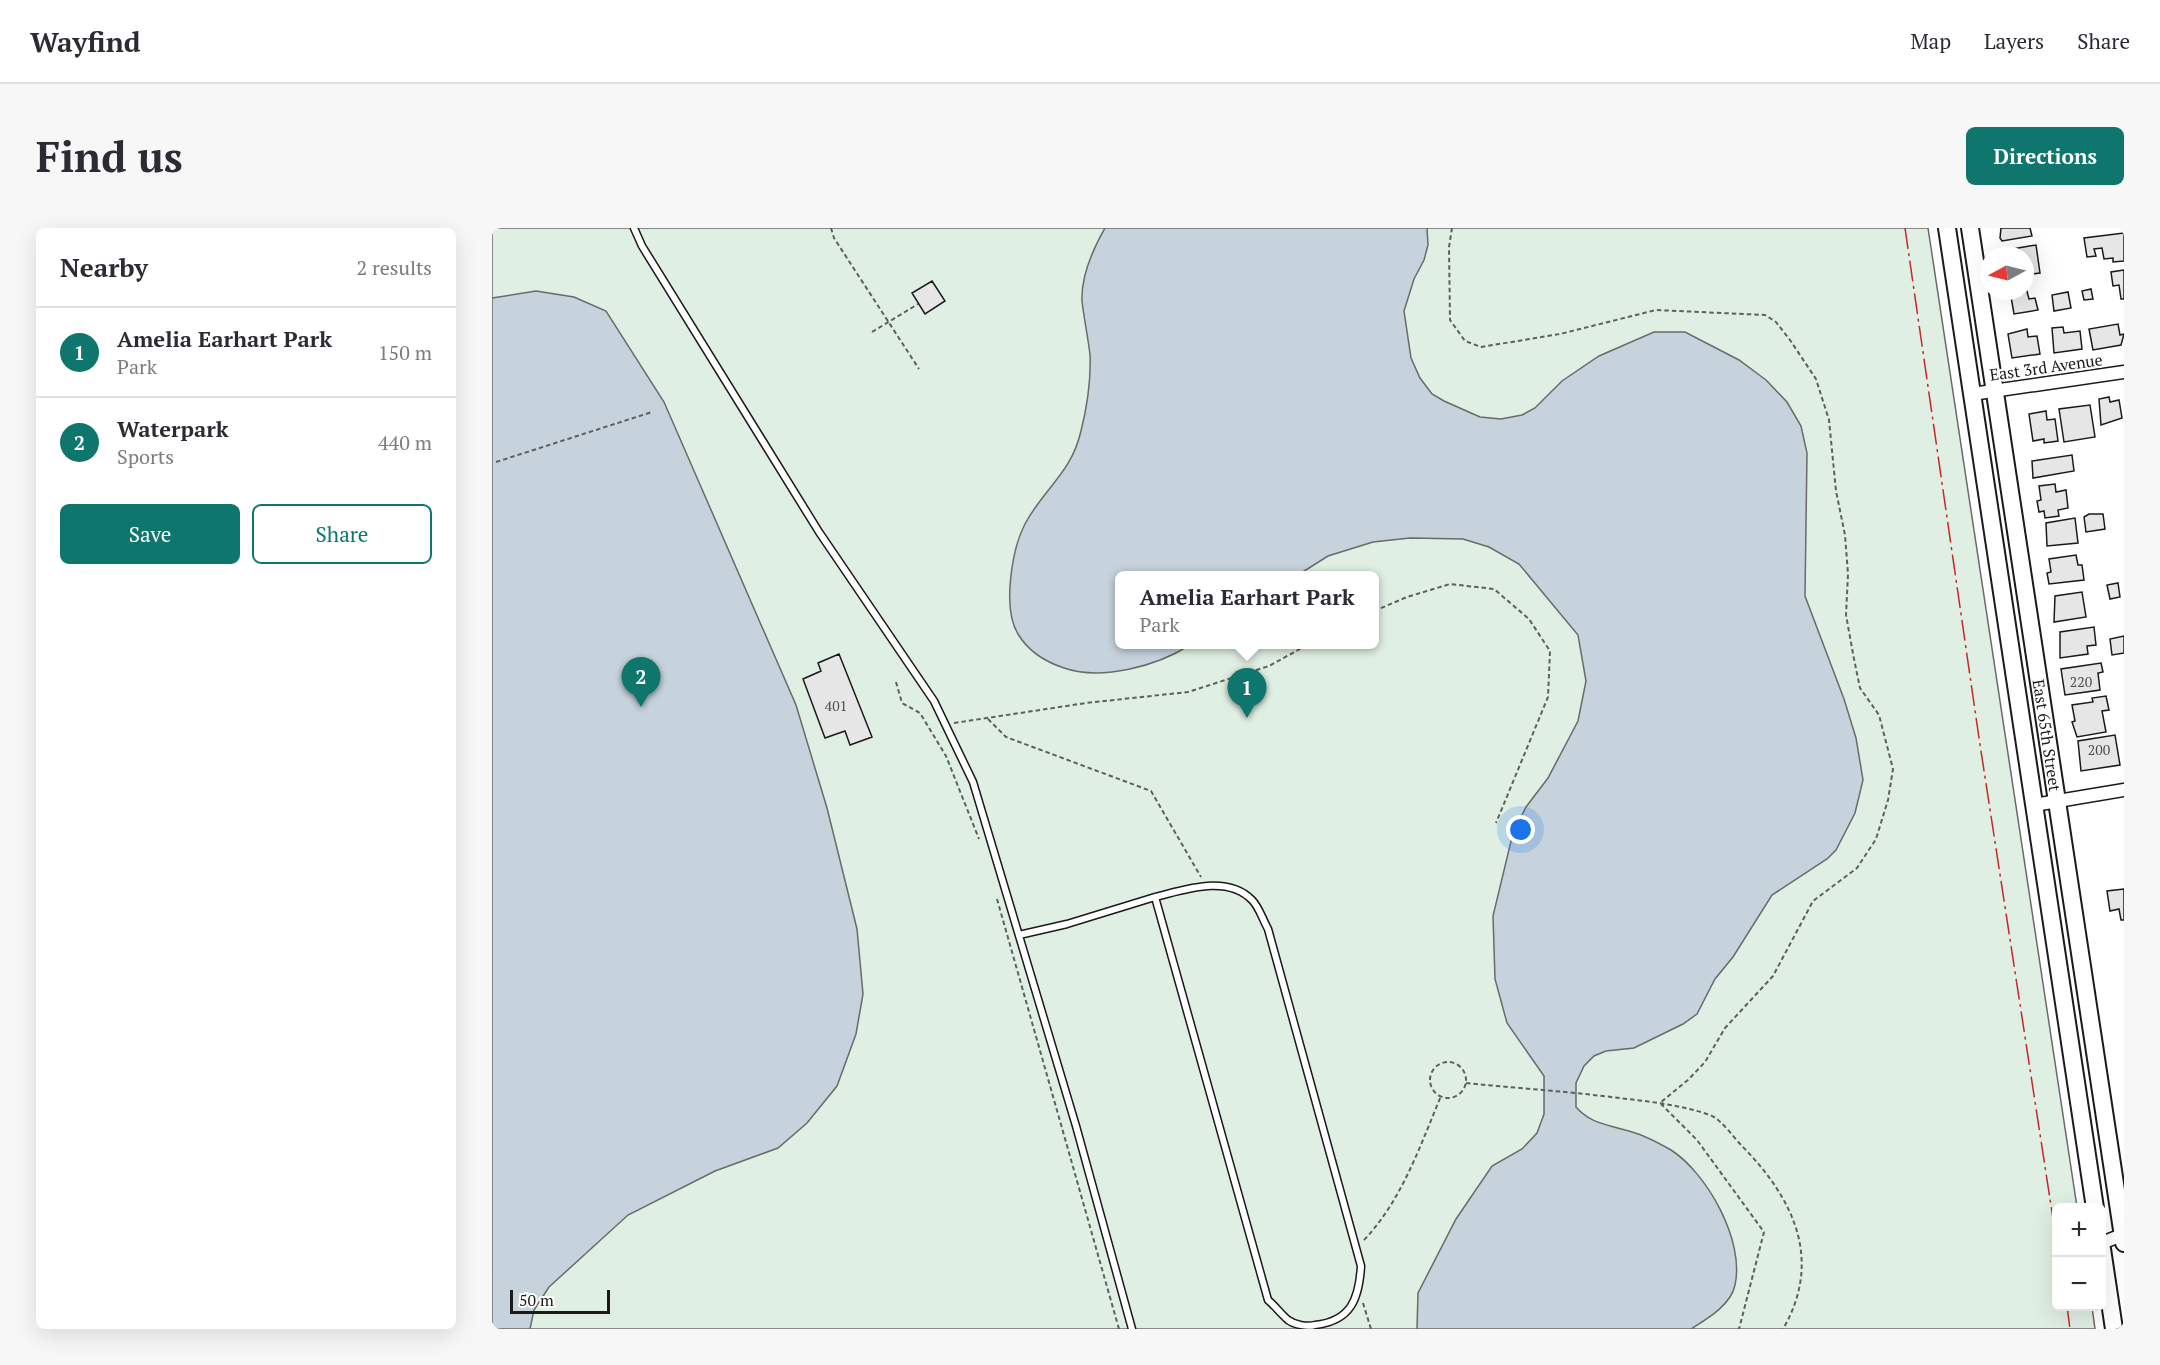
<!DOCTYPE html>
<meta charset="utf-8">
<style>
body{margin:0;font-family:"PT Serif",serif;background:#f7f7f7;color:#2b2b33}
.controls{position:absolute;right:18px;bottom:18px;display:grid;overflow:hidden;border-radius:9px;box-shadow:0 6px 24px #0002}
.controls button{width:54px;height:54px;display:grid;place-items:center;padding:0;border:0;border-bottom:2px solid #e1e1e2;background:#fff;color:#2b2b33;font:30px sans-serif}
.compass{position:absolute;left:1488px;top:18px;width:54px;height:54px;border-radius:50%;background:#fff;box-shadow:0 6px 24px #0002;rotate:263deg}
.scale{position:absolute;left:18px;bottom:15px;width:100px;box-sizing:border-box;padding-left:6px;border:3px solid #1a1a1a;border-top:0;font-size:16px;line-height:21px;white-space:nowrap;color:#1a1a1a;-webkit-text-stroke:4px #fff;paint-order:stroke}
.you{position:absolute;left:1029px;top:602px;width:21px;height:21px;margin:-15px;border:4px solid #fff;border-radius:50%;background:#1a73e8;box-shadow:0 0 0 9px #1a73e833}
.badge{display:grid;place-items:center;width:39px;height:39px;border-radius:50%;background:#0f766e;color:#fff;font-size:20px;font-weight:700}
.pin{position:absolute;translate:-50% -50px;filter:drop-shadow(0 2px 3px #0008)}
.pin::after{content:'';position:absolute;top:32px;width:21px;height:18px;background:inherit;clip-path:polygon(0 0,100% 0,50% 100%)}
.popup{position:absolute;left:623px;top:343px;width:264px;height:78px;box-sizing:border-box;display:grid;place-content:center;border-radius:9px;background:#fff;filter:drop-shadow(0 2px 4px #0005);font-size:20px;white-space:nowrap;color:#7c7c81}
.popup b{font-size:22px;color:#2b2b33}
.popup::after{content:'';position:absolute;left:50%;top:100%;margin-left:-12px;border:12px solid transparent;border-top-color:#fff}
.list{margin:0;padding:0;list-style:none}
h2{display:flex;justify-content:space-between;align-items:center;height:78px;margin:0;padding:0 24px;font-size:26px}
h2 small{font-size:20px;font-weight:400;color:#7c7c81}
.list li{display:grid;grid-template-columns:39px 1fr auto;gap:18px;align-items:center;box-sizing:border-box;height:90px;padding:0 24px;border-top:2px solid #e1e1e2}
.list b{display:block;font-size:22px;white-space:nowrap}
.list p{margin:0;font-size:20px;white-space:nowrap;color:#7c7c81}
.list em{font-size:20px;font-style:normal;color:#7c7c81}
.actions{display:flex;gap:12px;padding:18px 24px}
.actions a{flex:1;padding:14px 0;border:2px solid #0f766e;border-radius:9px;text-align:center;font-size:21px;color:#0f766e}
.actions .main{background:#0f766e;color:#fff}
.map{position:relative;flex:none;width:1632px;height:1101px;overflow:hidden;border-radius:9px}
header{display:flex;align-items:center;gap:36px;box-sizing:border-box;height:84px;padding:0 30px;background:#fff;border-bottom:2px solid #e1e1e2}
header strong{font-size:28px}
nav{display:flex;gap:33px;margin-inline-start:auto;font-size:21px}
.intro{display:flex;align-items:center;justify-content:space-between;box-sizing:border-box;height:144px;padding:0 36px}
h1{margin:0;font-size:42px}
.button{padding:15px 27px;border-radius:9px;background:#0f766e;color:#fff;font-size:21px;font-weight:700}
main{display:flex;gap:36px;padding:0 36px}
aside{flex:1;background:#fff;border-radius:9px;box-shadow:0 6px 24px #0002}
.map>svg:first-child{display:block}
.green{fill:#e0efe3;stroke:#6a6a6a;stroke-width:1.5;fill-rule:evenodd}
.water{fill:#c6d2dc;stroke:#6a6a6a;stroke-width:1.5}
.building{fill:#e6e6e6;stroke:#1a1a1a;stroke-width:1.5}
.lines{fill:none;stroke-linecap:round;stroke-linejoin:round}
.service-casing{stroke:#1a1a1a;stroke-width:9}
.minor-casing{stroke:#1a1a1a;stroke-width:15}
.secondary-casing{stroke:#1a1a1a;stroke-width:20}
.path{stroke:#5f5f5f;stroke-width:2;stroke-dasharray:4.5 3;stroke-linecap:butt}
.service{stroke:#fff;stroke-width:6}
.minor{stroke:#fff;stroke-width:12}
.secondary{stroke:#fff;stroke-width:16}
.power{stroke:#c62828;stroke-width:1.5;stroke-dasharray:21 4.5 3 4.5;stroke-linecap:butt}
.labels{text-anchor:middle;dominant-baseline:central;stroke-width:4.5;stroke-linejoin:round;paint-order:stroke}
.number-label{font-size:14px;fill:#4d4d4d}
.street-label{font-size:16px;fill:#1a1a1a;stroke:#fff}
</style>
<header>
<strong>Wayfind</strong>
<nav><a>Map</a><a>Layers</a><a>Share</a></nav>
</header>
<div class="intro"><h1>Find us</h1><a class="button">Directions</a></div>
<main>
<aside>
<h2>Nearby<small>2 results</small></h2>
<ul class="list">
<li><span class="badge">1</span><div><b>Amelia Earhart Park</b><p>Park</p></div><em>150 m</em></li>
<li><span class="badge">2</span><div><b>Waterpark</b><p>Sports</p></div><em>440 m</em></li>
</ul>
<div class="actions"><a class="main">Save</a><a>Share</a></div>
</aside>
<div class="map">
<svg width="1632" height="1101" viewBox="0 0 1632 1101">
<rect width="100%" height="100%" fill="#fff"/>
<!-- green -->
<path class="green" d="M0,0h1436l149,979 -21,1v98l36,1 3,22h-1603zM628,348h254v68h-254z"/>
<!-- water -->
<path class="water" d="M613,0h322l1,17 -4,15 -10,19 -10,32 7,47 9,20 12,16 12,7 36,16 21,2 21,-4 13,-7 27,-27 37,-25 55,-24h31l54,28 27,20 21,22 14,24 6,27 -2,143 39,103 12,39 7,42 -8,33 -19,37 -9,9 -55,36 -39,62 -18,22 -18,35 -14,10 -49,24 -28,3 -12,5 -10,10 -8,17v24c14,16 29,17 49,23 14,3 32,12 46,20 36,23 74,91 64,135 -4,20 -28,34 -44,44h-274l1,-36 38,-74 36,-53 30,-17 15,-16 7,-19v-38l-37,-53 -12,-44 -2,-63 20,-83 13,-26 22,-29 30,-57 8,-40 -8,-46 -59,-71 -30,-17 -26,-8 -53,-1 -37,4 -45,14 -30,19 -178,1v68l70,1c-33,21 -88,36 -126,23 -18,-6 -36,-17 -46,-34 -16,-26 -6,-85 7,-110 19,-36 46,-50 56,-93 6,-24 10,-51 9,-76 -2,-18 -6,-36 -8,-54 -1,-25 11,-52 23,-73z
M44,63l38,6 32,14 58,91 132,303 31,103 30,121 6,65 -7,40 -19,52 -30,37 -29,25 -63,23 -87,44 -79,72 -15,23 -4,19h-38v-1031z"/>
<!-- building -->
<path class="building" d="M1538,0l2,8 -30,5 -2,-3 1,-10z
M1632,5v28l-11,1v-4l-9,1 -2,-11 -8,1 2,7 -9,1 -3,-19z
M1544,17l4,28 -15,2v-20h-24v-4z
M1632,42v29h-3l-2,-14 -6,1 -2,-14z
M440,53l13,20 -20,13 -13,-21z
M1533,56l4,15 6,-1 3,12 -24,4 -4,-23h15z
M1599,61l2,10 -9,1 -2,-9z
M1576,64l3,16 -17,3 -2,-16z
M1626,96l2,11 4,-1 -3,11 -28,5 -4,-21z
M1571,99l1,6 16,-2 2,18 -28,4 -2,-25z
M1535,101l1,8 9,-1 3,18 -28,4 -4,-24z
M1617,169l1,5 9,-2 3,18 -21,7 -2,-26z
M1598,177l5,32 -31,5 -5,-33z
M1554,183l1,9 8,-1 3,22 -14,2v-4l-11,2 -4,-27z
M1580,227l2,16 -41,7 -1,-17z
M1563,256l1,8 10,-2 2,18 -10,2 1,6 -14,2 -1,-7 -5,1 -2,-11 4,-1 -2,-14z
M1597,286h14l2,15 -19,3 -2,-15z
M1583,290l3,25 -31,3 -1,-23z
M1584,327l2,10h4l2,15 -35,4 -2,-11 4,-1 -2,-13z
M1626,355l2,14 -10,2 -3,-14z
M1590,364l4,25 -32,5 1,-26z
M1602,399l2,18 -9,1 1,8 -28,4v-26z
M1632,408v17l-12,2 -2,-16z
M347,426l33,83 -22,8 -5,-14 -20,7 -22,-59 18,-8 -3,-8z
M1609,435l2,9 -5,1 2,17 -35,5 -4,-26z
M1614,468l3,14 -7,1 4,21 -29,5 -5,-15 3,-1 -3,-16 21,-3 -1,-4z
M1623,507l5,30 -39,6 -3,-30z
M1632,661v31h-3l-2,-11 -9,2 -3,-20z"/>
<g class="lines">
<!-- service casing -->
<g class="service-casing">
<path id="service" d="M142,0l8,18 177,286 115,169 39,81 103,344 56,203
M527,707l48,-11 88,-27 113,403c7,6 13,14 20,20 7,5 19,7 27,5 36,-4 44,-26 46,-59l-93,-337c-5,-9 -9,-22 -16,-29 -25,-26 -68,-10 -97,-3"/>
</g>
<!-- minor casing -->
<g class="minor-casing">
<path id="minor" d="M1480,166l152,-22
M1542,577l90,-15
M1610,1015l22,-9"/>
</g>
<!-- secondary casing -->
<g class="secondary-casing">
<g id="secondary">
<path d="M1455,0l148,980"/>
<path id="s1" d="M1478,0l154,1015"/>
<path d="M1610,1021l12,80"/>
</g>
</g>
<!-- path -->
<path class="path" d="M339,0l3,10 85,131
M960,0l-3,19 1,73 15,21 16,6 79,-13 96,-24 109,5 11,7 14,18 26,39 13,41 7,71 9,44 3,39 -2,41 8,44 6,29 19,27 14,54 -5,31 -12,39 -19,29 -44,33 -40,75 -48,52 -20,34 -16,17 -29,24 37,37 67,92 -25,97
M380,104l46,-28
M4,234l156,-50
M882,383l33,-14 43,-13 44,5 35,30 21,32 -2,46 -52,126
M404,454l6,21 18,10 26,43 33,83
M496,491l18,18 145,54 50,86
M462,495l132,-20 102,-11 81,-26 40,-22
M505,671l122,430
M938 852a18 18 0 1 1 36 0a18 18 0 1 1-36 0Z
M974,855c48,5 97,8 145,14 33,4 67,7 99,18 11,4 23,22 32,31 52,53 81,114 41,183
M872,1012c38,-40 56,-94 77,-144
M871,1075l8,26"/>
<!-- service -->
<use href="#service" class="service"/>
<!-- minor -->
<use href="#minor" class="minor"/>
<!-- secondary -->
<use href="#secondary" class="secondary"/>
<!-- power -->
<path class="power" d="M1413,0l74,510 77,500
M1575,1078l3,23"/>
</g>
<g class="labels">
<!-- number labels -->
<g class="number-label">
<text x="1589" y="453">220</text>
<text x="344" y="477">401</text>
<text x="1607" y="521">200</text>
</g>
<!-- street labels -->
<g class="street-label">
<text transform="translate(1554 139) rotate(-8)">East 3rd Avenue</text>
<text stroke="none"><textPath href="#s1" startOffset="513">East 65th Street</textPath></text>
</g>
</g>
</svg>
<div class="controls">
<button>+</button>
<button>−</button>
</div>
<svg class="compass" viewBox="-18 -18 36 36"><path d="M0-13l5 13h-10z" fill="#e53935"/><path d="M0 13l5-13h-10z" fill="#7c7c81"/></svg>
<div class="scale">50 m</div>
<div class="you"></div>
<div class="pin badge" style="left:755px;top:490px">1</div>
<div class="popup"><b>Amelia Earhart Park</b>Park</div>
<div class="pin badge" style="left:149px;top:479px">2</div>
</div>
</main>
